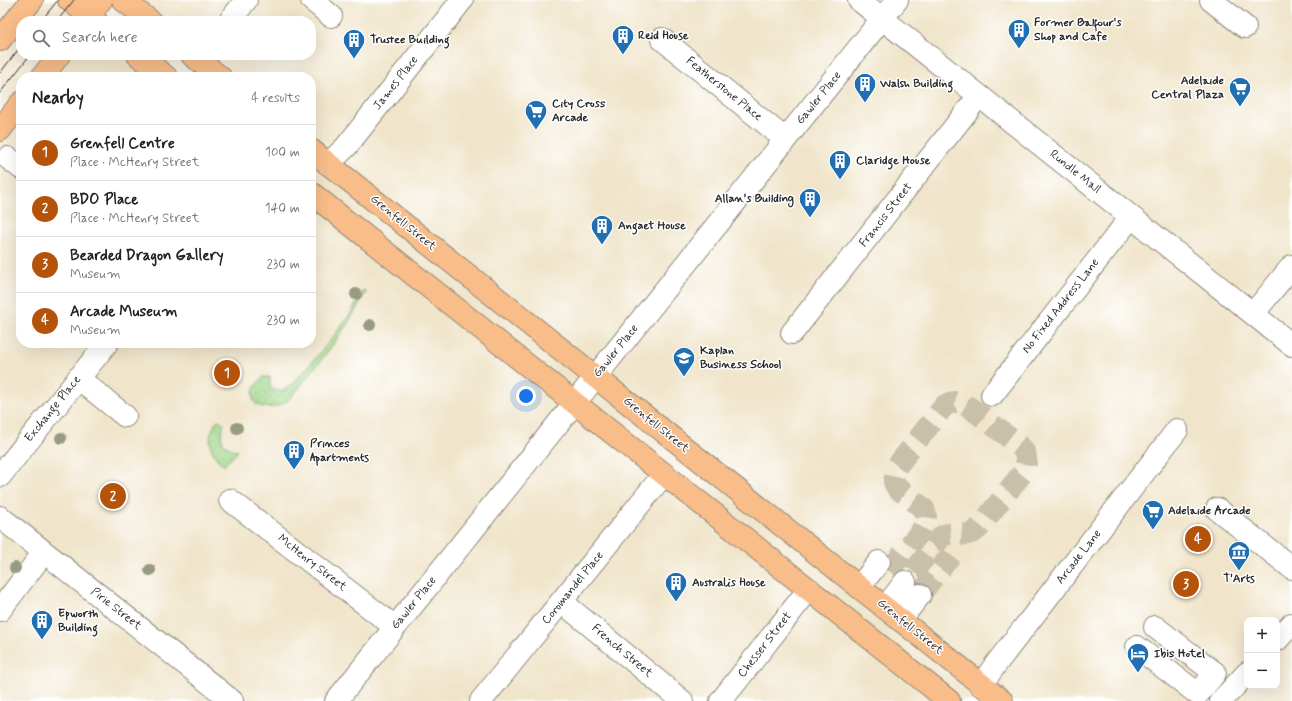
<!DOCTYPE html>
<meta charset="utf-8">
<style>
body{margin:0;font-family:Mynerve,sans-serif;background:#f6f6f6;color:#222}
.controls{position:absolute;right:12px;bottom:12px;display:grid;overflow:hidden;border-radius:8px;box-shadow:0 4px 16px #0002}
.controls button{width:36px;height:36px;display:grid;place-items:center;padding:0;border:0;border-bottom:1px solid #e0e0e0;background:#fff;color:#222;font:20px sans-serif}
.you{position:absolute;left:526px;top:396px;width:14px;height:14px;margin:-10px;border:3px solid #fff;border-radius:50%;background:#1a73e8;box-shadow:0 0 0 6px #1a73e833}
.badge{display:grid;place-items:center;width:26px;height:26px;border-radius:50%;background:#b45309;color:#fff;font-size:13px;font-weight:700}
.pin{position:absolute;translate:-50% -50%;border:2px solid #fff;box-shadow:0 1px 4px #0006}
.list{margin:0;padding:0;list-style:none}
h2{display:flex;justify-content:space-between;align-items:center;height:52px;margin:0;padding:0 16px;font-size:17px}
h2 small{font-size:13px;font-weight:400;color:#767676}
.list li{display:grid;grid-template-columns:26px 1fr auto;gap:12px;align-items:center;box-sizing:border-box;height:56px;padding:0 16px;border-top:1px solid #e0e0e0}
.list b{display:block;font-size:15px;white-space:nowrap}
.list p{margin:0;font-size:13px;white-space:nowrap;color:#767676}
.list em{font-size:13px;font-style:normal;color:#767676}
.icon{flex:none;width:22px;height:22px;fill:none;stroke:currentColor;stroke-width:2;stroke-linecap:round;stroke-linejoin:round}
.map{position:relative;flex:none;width:1292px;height:701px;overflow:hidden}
.search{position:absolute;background:#fff;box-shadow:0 4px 16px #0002;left:16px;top:16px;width:300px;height:44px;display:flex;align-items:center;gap:10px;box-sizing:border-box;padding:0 14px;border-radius:16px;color:#767676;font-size:15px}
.panel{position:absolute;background:#fff;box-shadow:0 4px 16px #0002;left:16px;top:72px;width:300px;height:276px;border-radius:16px}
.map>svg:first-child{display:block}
.garden{fill:url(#garden-dots);stroke:#658058}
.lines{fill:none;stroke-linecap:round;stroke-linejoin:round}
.minor-tunnel{stroke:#c9c0aa;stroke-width:22;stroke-dasharray:22 11;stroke-linecap:butt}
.minor-casing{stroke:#8e887a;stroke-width:24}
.major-casing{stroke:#8e887a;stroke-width:24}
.minor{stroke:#fff;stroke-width:22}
.major{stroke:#f8bd89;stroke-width:22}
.tram{stroke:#2b2b2b;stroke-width:1}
.tree{fill:#979b81}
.labels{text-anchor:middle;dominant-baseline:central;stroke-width:3;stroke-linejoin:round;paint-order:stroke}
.poi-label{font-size:12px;font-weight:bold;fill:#2b2b2b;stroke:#fff;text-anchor:start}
.street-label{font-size:12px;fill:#2b2b2b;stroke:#fff}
</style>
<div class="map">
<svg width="1292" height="701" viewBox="0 0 1292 701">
<defs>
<pattern id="garden-dots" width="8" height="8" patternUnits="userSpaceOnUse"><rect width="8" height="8" fill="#9fd586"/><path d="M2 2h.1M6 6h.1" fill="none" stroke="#89b774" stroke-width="1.8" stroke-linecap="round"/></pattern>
</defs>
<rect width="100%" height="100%" fill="#fff"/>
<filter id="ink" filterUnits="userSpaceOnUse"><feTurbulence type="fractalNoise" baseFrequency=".025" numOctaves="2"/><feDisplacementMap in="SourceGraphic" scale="8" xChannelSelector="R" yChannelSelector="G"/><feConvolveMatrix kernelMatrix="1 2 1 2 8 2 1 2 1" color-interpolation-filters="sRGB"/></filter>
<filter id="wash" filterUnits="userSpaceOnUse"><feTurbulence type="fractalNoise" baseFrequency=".012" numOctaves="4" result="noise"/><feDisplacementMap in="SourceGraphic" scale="16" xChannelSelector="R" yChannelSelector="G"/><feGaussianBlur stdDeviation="0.9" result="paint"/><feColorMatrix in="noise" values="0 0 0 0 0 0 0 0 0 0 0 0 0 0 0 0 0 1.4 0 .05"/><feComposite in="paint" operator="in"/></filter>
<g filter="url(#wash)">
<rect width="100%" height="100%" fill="#f0e5ca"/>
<!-- garden -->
<path class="garden" d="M363,290l3,2c-15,29 -34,55 -55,81 -7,9 -15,20 -24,28 -12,10 -41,10 -33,-12 1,-4 6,-8 9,-12h7v9l3,4 9,1 11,-7 36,-42 22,-29z
M219,420l5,4c-5,16 -3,22 14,27l-14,15c-15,-13 -19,-28 -7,-45z"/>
</g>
<g filter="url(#ink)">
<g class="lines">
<!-- minor-tunnel -->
<path class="minor-tunnel" d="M889,571l32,-40 4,-7 1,-8 -2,-7 -27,-21 -3,-6 3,-16 48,-61 9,-3 9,2 9,5 48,37c7,8 8,14 4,25l-46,58c-14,12 -21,0 -36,7l-37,46
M920,595l31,-40"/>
<!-- minor casing -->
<g class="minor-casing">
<path id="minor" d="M312,0l19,16
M859,0l433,345
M1211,0l34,27
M230,21l16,-21
M662,39l123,100
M8,158l13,10
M328,164l18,-17 116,-147
M1253,314l39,-48
M792,333l187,-237
M78,378l47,38
M992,395l139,-178
M0,476l107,-133
M230,500l165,127
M1217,509l75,59
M0,517l232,184
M859,587l20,-25
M562,602l120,99
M885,608l20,-26
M0,610l44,-58
M900,620l20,-25
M1277,640l15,-16
M1137,647l61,47 17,-21 -60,-46
M981,685l15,-21 181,-234
M336,701l561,-701
M481,701l183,-227
M721,701l88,-112
M1221,701l26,-28"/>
</g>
<!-- major casing -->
<g class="major-casing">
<path id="major" d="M69,0l27,21
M123,0l27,21
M85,21l16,-21
M0,40l32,-40
M138,55l28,22
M192,55l28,22
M42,77l17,-22
M0,130l21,-27
M311,150l691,551
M311,193l638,508"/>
</g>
<!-- minor -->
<use href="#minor" class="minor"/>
<!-- major -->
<use href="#major" class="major"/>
<!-- tram -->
<path class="tram" d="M41,21l17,-21
M57,21l17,-21
M0,73l21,-27
M0,93l30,-38"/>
</g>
<!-- trees -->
<g class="tree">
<circle cx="356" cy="294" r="6"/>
<circle cx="370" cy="325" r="6"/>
<circle cx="237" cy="428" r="6"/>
<circle cx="61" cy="438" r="6"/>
<circle cx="15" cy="568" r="6"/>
<circle cx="150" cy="570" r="6"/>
</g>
</g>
<!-- icons -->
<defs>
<g id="building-pin" transform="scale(1.15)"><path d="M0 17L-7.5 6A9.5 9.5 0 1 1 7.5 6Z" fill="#1f6fb2" stroke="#fff"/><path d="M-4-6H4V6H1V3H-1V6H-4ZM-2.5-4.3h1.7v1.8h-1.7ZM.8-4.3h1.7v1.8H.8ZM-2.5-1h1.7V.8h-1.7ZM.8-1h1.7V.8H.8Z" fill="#fff"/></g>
<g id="supermarket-pin" transform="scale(1.15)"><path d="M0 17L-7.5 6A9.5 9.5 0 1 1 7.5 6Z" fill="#1f6fb2" stroke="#fff"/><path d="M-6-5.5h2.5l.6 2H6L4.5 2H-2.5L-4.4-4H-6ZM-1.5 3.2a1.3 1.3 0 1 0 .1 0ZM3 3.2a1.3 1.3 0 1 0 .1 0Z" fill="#fff"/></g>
<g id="university-pin" transform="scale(1.15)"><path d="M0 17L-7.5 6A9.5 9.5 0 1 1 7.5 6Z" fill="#1f6fb2" stroke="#fff"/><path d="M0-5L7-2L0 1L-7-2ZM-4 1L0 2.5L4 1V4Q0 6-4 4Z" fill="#fff"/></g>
<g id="museum-pin" transform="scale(1.15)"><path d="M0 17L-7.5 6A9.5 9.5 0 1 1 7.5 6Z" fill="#1f6fb2" stroke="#fff"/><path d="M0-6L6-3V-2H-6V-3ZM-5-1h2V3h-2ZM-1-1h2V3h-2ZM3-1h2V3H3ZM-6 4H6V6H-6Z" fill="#fff"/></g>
<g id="hotel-pin" transform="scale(1.15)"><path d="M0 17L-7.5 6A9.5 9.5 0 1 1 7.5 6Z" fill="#1f6fb2" stroke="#fff"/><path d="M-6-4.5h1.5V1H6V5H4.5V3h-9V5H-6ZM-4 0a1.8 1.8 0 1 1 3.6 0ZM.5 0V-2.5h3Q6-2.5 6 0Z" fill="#fff"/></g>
</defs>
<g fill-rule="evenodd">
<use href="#building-pin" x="1019" y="30"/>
<use href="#building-pin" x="623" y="36"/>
<use href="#building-pin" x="354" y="40"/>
<use href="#building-pin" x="865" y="84"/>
<use href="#supermarket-pin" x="1240" y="88"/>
<use href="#supermarket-pin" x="536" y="111"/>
<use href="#building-pin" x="840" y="161"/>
<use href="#building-pin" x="810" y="199"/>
<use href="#building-pin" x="602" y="226"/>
<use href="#university-pin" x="684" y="358"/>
<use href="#building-pin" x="294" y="451"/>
<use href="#supermarket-pin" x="1153" y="511"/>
<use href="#museum-pin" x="1239" y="552"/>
<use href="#building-pin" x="676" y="583"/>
<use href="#building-pin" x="42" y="621"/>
<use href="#hotel-pin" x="1138" y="654"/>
</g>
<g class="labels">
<!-- poi labels -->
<g class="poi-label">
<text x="1034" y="23">Former Balfour's<tspan x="1034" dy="14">Shop and Cafe</tspan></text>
<text x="638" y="36">Reid House</text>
<text x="370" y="40">Trustee Building</text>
<text x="1224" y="81" text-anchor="end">Adelaide<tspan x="1224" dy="14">Central Plaza</tspan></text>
<text x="880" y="84">Walsh Building</text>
<text x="552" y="104">City Cross<tspan x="552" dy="14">Arcade</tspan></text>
<text x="856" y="161">Claridge House</text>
<text x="794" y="199" text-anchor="end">Allan's Building</text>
<text x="618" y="226">Angaet House</text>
<text x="700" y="351">Kaplan<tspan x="700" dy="14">Business School</tspan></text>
<text x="310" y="444">Princes<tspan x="310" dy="14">Apartments</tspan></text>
<text x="1168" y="511">Adelaide Arcade</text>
<text x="1239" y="579" text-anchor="middle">T'Arts</text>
<text x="692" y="583">Australis House</text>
<text x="58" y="614">Epworth<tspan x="58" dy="14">Building</tspan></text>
<text x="1154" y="654">Ibis Hotel</text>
</g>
<!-- street labels -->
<g class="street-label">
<text transform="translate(396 83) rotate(-52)">James Place</text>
<text transform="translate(724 89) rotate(39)">Featherstone Place</text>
<text transform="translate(819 98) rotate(-51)">Gawler Place</text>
<text transform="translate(1075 172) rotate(39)">Rundle Mall</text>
<text transform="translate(886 215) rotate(-52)">Francis Street</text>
<text transform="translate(403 223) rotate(39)">Grenfell Street</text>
<text transform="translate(1061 306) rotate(-52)">No Fixed Address Lane</text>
<text transform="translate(616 351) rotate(-51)">Gawler Place</text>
<text transform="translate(53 409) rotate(-51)">Exchange Place</text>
<text transform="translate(656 425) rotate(39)">Grenfell Street</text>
<text transform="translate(1079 557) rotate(-52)">Arcade Lane</text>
<text transform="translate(312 563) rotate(38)">McHenry Street</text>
<text transform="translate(573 588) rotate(-51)">Coromandel Place</text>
<text transform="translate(414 603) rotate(-51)">Gawler Place</text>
<text transform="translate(116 609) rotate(38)">Pirie Street</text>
<text transform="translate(910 627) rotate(39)">Grenfell Street</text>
<text transform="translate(765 645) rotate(-52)">Chesser Street</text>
<text transform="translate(622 651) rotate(40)">French Street</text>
</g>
</g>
</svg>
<div class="controls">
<button>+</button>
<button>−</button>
</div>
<div class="you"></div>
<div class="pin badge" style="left:227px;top:373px">1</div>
<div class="pin badge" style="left:113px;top:496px">2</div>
<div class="pin badge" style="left:1186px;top:584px">3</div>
<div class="pin badge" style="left:1198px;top:539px">4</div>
<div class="search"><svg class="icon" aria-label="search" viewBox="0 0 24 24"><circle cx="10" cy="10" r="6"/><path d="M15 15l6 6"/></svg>Search here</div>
<section class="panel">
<h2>Nearby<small>4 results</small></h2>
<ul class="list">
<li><span class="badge">1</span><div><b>Grenfell Centre</b><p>Place · McHenry Street</p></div><em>100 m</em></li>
<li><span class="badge">2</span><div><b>BDO Place</b><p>Place · McHenry Street</p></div><em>140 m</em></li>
<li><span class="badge">3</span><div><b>Bearded Dragon Gallery</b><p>Museum</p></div><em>230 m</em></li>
<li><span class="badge">4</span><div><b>Arcade Museum</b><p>Museum</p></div><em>230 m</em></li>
</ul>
</section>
</div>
